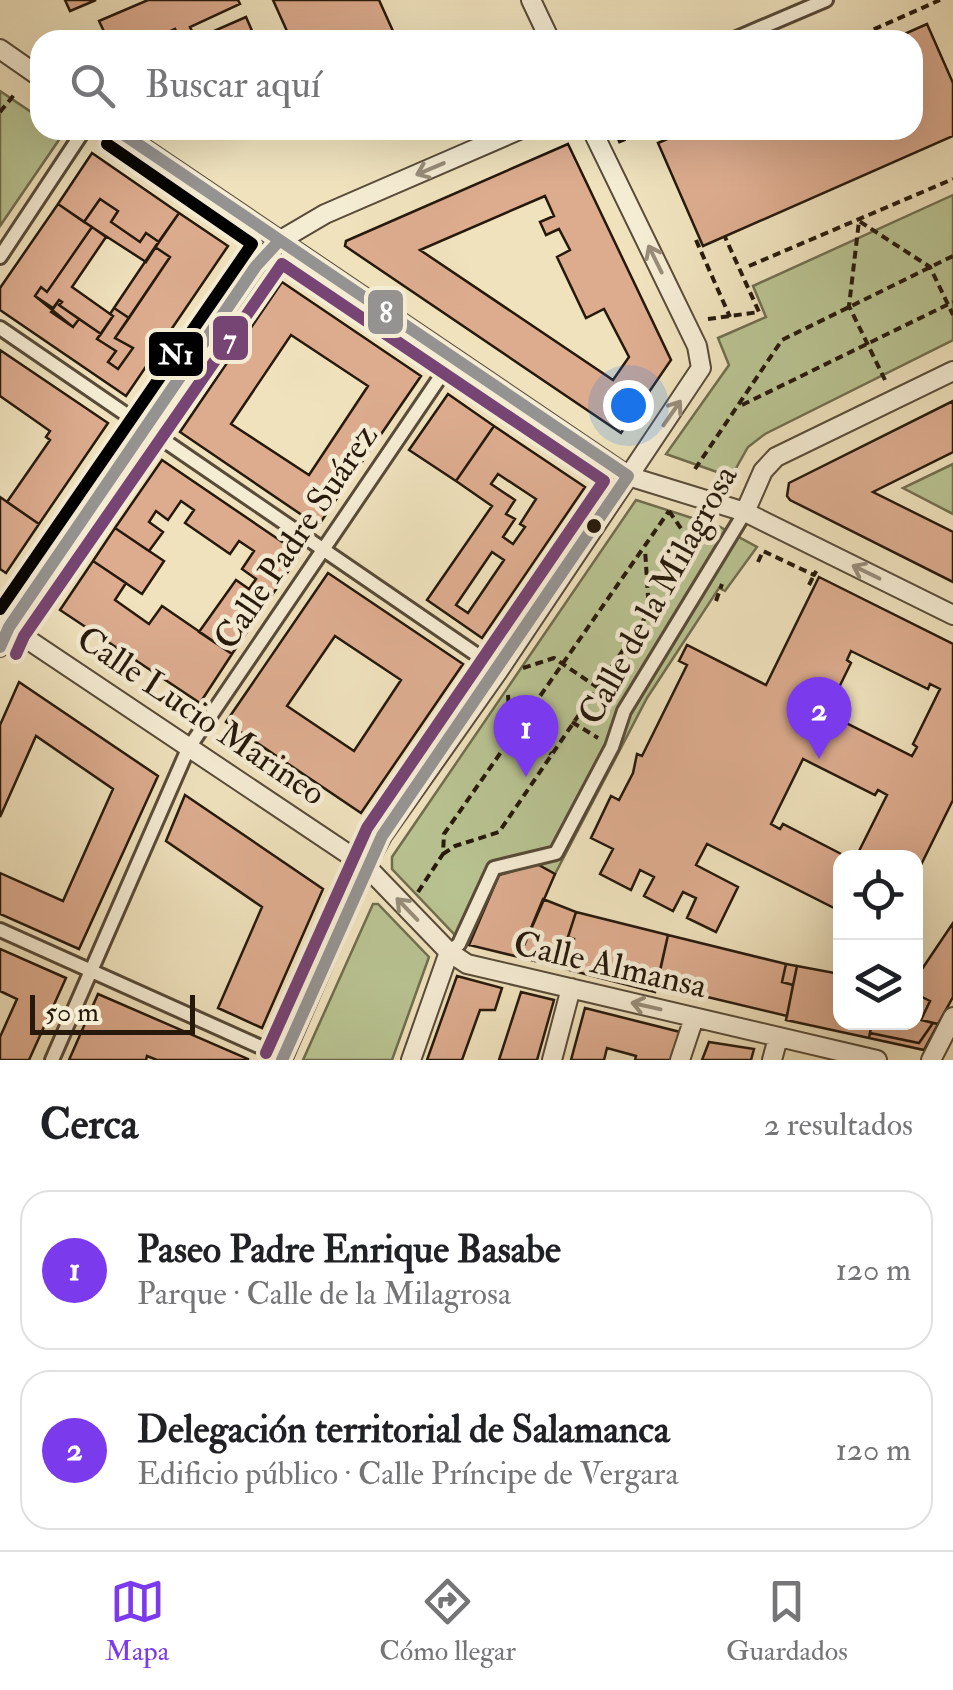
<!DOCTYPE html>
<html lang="es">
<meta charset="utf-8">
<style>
body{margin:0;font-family:"IM FELL Double Pica",serif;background:#f2f2f2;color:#202124}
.controls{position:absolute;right:30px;bottom:30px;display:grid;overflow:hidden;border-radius:20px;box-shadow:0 10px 40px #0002}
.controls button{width:90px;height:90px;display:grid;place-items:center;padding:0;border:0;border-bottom:2px solid #e0e0e0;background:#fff;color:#202124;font:50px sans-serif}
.scale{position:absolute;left:30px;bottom:25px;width:165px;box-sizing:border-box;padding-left:10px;border:5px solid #26190b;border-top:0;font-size:28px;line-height:35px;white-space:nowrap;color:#26190b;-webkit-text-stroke:8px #f5ecd4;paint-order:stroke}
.you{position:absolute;left:628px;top:405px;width:35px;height:35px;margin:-25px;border:8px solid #fff;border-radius:50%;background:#1a73e8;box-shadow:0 0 0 15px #1a73e833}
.badge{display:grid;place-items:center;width:65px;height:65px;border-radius:50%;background:#7c3aed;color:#fff;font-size:32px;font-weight:700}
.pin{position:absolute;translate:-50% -82px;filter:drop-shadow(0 2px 5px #0008)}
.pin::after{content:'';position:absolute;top:52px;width:35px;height:30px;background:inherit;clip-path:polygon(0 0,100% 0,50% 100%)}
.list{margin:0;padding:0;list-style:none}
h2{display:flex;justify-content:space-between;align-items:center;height:130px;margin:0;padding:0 40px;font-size:42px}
h2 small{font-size:32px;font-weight:400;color:#757577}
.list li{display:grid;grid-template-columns:65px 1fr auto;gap:30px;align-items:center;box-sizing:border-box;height:160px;margin:0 20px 20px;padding:0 20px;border:2px solid #e0e0e0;border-radius:30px}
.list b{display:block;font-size:38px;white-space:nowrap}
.list p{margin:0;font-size:32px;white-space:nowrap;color:#757577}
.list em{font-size:32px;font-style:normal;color:#757577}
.icon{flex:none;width:55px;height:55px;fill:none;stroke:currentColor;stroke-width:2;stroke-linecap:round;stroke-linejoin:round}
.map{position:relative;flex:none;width:953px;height:1060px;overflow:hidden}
.search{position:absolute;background:#fff;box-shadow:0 10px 40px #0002;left:30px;right:30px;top:30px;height:110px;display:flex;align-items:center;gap:25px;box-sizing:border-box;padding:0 35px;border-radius:30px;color:#757577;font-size:38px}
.sheet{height:490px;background:#fff}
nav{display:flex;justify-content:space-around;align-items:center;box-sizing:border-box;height:140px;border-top:2px solid #e0e0e0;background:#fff;font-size:28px;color:#757577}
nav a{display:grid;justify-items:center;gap:5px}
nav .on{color:#7c3aed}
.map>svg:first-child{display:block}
.green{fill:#b9c392;stroke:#706e4e;stroke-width:2.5}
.building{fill:#ddac8f;stroke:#26190b;stroke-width:2.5;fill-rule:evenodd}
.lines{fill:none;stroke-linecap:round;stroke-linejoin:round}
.pedestrian-casing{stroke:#584b38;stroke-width:18}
.minor-casing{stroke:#584b38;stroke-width:22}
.path{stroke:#26190b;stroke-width:4;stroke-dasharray:8 5;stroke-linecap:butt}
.pedestrian{stroke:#f5ecd4;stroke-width:12}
.minor{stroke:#f5ecd4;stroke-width:18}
.bus-1-casing{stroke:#f5ecd4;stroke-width:20}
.bus-2-casing{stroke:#f5ecd4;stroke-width:20}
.bus-3-casing{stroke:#f5ecd4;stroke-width:20}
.bus-1{stroke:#959391;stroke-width:12}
.bus-2{stroke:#774573;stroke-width:12}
.bus-3{stroke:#000;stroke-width:12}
.oneway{stroke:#988d7a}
.bus-dot{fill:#26190b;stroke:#f5ecd4;stroke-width:4}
.labels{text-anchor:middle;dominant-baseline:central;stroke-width:9;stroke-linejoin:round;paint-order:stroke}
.street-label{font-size:35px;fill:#26190b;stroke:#f5ecd4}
.line-badge{stroke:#f5ecd4;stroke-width:4}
.badge-label{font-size:28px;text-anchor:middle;font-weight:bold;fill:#fff}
</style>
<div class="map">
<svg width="953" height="1060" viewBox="0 0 953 1060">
<rect width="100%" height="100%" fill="#efe2bd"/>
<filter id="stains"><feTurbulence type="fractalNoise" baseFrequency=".002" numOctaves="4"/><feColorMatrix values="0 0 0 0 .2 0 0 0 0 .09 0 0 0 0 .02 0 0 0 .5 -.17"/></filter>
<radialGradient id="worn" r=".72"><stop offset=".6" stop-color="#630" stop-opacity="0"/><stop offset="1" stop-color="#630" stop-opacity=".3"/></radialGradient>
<!-- green -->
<path class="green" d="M0,91l40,27v12h17l6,4 -63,92z
M953,195v145l-188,94 -17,13 -17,30 -65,-23 63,-89 -11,-27 48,-21 -13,-31z
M953,464v50l-50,-26z
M636,500l84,27 37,20 -32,44 -6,-3 -72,110 -92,176 -18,-10 -38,11 -30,70 -14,-10 -63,-66v-12z
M373,904h5l51,53 -37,103h-89z"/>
<!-- building -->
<path class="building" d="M65,0h31l-26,11z
M148,0h90l2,4 -50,23 6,12 50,-22 10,23h-76l-5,-11 -24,11h-43l-9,-19z
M273,0h106l18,40h-106z
M927,24l26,59v53l-250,110 -45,-103 30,-13h225v-90h-22z
M568,144l103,216 -50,73 -276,-187 1,-5zM545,196l9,20 -14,6 6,13 13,-6 11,21 -13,7 29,61 18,-9 25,48 -16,23 -193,-130z
M92,153l87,60 -20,29 -13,-9 -6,9 -29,-20 7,-11 -18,-12 -16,23 -26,-18z
M100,199l18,12 -7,11 29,20 6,-9 13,9 -13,20 -62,-40z
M58,204l34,23 -45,65 -6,-5 -6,9 38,31 6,-8 22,15 -4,5 19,12 -8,11 10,7 15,-21 -18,-10 55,-81 -15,-10 24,-34 49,33 -102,150 -126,-86v-22z
M92,227l14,10 -34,50 41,29 -12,18 -42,-29 3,-3 -3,-2 -6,8 -18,-12 6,-9 6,5z
M155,247l15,10 -41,61 -15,-10z
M282,282l139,94 -103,150 -138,-94zM291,335l77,51 -59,89 -78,-51z
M59,300l3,2 -3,3 20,14 -6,8 -22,-15z
M114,308l15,10 -14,20 18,10 -15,21 -10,-7 8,-11 -19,-12 16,-23 -3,-2z
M0,350l108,73 -69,101 -32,-22 43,-62 -4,-3 4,-6 -50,-35z
M448,394l46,32 -38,55 -47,-31z
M953,401v51l-80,40 80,40v50l-163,-82 -3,-4 2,-13z
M494,426l91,61 -103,151 -55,-38 65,-94 -36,-25zM498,474l38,25 -16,25 5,3 -12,17 -10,-7 12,-18 -9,-5 9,-14 -24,-16zM492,552l12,8 -36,53 -12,-8z
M162,460l138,94 -68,100 -33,-22 37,-52 13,9 7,-10 -14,-10 12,-18 -15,-10 -9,13 -45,-31 9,-13 -13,-9 -13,19 -12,-9 -7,11 14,10 -14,19 -34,-23z
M0,497l39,27 -33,49 -6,-4z
M115,528l49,33 -22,33 -49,-33z
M93,561l33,22 -11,17 34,24 13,-18 70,48 -32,49 -140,-93z
M328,573l135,91 -102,149 -135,-91zM335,636l66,44 -47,71 -67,-45z
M819,577l134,67v156l-37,75v-17h-54l2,-5 -5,-2 28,-56 -9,-5 -3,5 -72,-36 -32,65 9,5 3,-5 66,34h-9v53l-133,-67 -11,21 42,22 -22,45 -29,-14 9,-20 -13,-6 -10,19 -29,-15 10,-19 -14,-7 -9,20 -31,-16 13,-25 -22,-11 20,-42 8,4 14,-27 4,-19 5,2 45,-91 -8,-4 8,-16 79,40zM851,651l77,38 2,-5 10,5 -27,55 4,3 -5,9 -76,-38 -3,5 -9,-5 27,-55 -4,-3z
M19,682l139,94 -79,173 -79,-35v-41l63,28 50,-112 -77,-53 -36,81v-92z
M185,795l138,94 -61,139 -44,-20 44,-101 -96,-66z
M537,864l18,10 -36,83 -50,-12 30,-70z
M543,899l33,13 -8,25 6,2 -8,30 -47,-12z
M576,912l92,23 -13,57 -89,-23 8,-30 -6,-2z
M953,923v74l-15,27 -17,-4 9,-19 -14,-7v-16z
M668,935l118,29 -4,18 11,3 -6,31 -130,-31z
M0,949l66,29 -37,82h-29v-23l17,-38 -17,-8z
M786,964l11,2 -4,19 -11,-3z
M797,966l43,8v48h32l-3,16 -83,-18z
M457,976l45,12 -7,22h-15l-18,50h-35z
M521,992l33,8 -17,60h-38z
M98,994l150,65v1h-91l-10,-4 -1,4h-77z
M916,994l14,7 -9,19 12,3 -14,20 -49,-10 2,-11h44z
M585,1008l95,24 -9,28h-36l1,-4 -29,-8 -3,12h-33z
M933,1023l5,1 -14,26 -55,-12 1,-5 49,10z
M709,1042l45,7 -3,11h-49z"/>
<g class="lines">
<!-- pedestrian casing -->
<g class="pedestrian-casing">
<path id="pedestrian" d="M732,40l94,-40
M0,257l84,-127
M0,328l499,342
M0,930l283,127
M449,952l10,-8 35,-76 62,-15 56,-106 12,-36 121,-199
M52,1060l136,-311 265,-391"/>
</g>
<!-- minor casing -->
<g class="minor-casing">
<path id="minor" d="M531,0l19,40
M0,49l40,28
M117,130l511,346 117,36 208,103
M745,512l18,-41 13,-14 177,-86
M0,621l366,245 83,86 18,12 410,96
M0,647l9,-20 247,-361 23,-25 46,-27 194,-84
M282,1060l84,-194 16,-30 117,-166 202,-302 -4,-22 -105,-216
M411,1060l38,-108
M552,1060l19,-72
M680,1060l14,-42
M772,1060l6,-22
M931,1060l22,-43"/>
</g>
<!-- path -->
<path class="path" d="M850,40l90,-40
M0,112l14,-17
M618,142l28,-12
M696,240l34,77
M749,266l204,-87
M708,319l51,-7 -34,-75
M885,380l-36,-74 10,-85 71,46 23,48
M742,405l211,-103
M695,469l87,-129 171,-84
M669,511l29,42
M758,562l5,-11 51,24 4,-7
M809,585l5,-10
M716,601l6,-17
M523,668l31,-10 43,29
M508,695l2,29 41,30
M572,722l26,16
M443,854l12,-8 44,-14 150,-220 -4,-63
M418,892l25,-38 1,-20 225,-323"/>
<!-- pedestrian -->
<use href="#pedestrian" class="pedestrian"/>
<!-- minor -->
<use href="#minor" class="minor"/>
<!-- bus-1 casing -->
<g class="bus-1-casing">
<path id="bus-1" d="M117,130l511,346 -246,360 -100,224
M0,647l9,-20 247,-361 23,-25"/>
</g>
<!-- bus-2 casing -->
<g class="bus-2-casing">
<path id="bus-2" d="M16,654l8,-18 258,-372 322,217 -237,347 -101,225"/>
</g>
<!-- bus-3 casing -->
<g class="bus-3-casing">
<path id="bus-3" d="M0,609l252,-365 -145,-100"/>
</g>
<!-- bus-1 -->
<use href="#bus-1" class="bus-1"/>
<!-- bus-2 -->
<use href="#bus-2" class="bus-2"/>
<!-- bus-3 -->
<use href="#bus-3" class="bus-3"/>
</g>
<!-- one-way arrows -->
<defs><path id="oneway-shaft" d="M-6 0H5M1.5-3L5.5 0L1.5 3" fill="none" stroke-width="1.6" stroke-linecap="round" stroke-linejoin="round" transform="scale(2.5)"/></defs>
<g class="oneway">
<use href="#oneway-shaft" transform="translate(430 169) rotate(157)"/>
<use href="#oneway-shaft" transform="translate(655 259) rotate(-116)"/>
<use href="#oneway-shaft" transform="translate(672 413) rotate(-55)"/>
<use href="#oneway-shaft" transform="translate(866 572) rotate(-154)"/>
<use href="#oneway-shaft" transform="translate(407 909) rotate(-134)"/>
<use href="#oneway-shaft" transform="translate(646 1006) rotate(-167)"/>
</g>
<!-- markers -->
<circle class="bus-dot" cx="594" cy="526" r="9"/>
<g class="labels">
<!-- street labels -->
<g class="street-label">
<text transform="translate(296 537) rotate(-56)">Calle Padre Suárez</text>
<text transform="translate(658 595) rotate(-61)">Calle de la Milagrosa</text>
<text transform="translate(201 716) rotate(34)">Calle Lucio Marineo</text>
<text transform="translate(610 965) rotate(13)">Calle Almansa</text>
</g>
</g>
<g class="line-badge">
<rect x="366" y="288" width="39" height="48" rx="10" fill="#959391"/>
<rect x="211" y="314" width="39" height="48" rx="10" fill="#774573"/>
<rect x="147" y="330" width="58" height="48" rx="10" fill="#000"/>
</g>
<g class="badge-label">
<text x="386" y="322">8</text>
<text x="230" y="348">7</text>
<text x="176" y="364">N1</text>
</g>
<rect width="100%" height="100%" filter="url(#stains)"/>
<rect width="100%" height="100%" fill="url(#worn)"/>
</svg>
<div class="controls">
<button><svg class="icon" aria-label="locate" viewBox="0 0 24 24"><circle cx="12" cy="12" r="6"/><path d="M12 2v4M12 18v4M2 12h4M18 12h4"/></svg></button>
<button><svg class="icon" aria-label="layers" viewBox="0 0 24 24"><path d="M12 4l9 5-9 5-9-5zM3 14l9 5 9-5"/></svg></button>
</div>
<div class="scale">50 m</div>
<div class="you"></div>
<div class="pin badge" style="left:526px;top:777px">1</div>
<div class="pin badge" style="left:819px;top:759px">2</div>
<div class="search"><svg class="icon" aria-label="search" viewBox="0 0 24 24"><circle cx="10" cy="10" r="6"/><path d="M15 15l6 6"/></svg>Buscar aquí</div>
</div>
<section class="sheet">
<h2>Cerca<small>2 resultados</small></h2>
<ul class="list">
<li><span class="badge">1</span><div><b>Paseo Padre Enrique Basabe</b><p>Parque · Calle de la Milagrosa</p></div><em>120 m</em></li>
<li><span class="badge">2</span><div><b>Delegación territorial de Salamanca</b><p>Edificio público · Calle Príncipe de Vergara</p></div><em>120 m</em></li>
</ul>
</section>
<nav>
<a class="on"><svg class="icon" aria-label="map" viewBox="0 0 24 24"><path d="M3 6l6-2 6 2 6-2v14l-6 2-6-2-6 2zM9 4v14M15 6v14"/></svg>Mapa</a>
<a><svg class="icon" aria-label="directions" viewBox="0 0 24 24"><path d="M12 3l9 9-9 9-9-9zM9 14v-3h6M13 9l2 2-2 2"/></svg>Cómo llegar</a>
<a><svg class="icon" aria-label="saved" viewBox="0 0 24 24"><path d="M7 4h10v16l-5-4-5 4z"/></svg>Guardados</a>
</nav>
